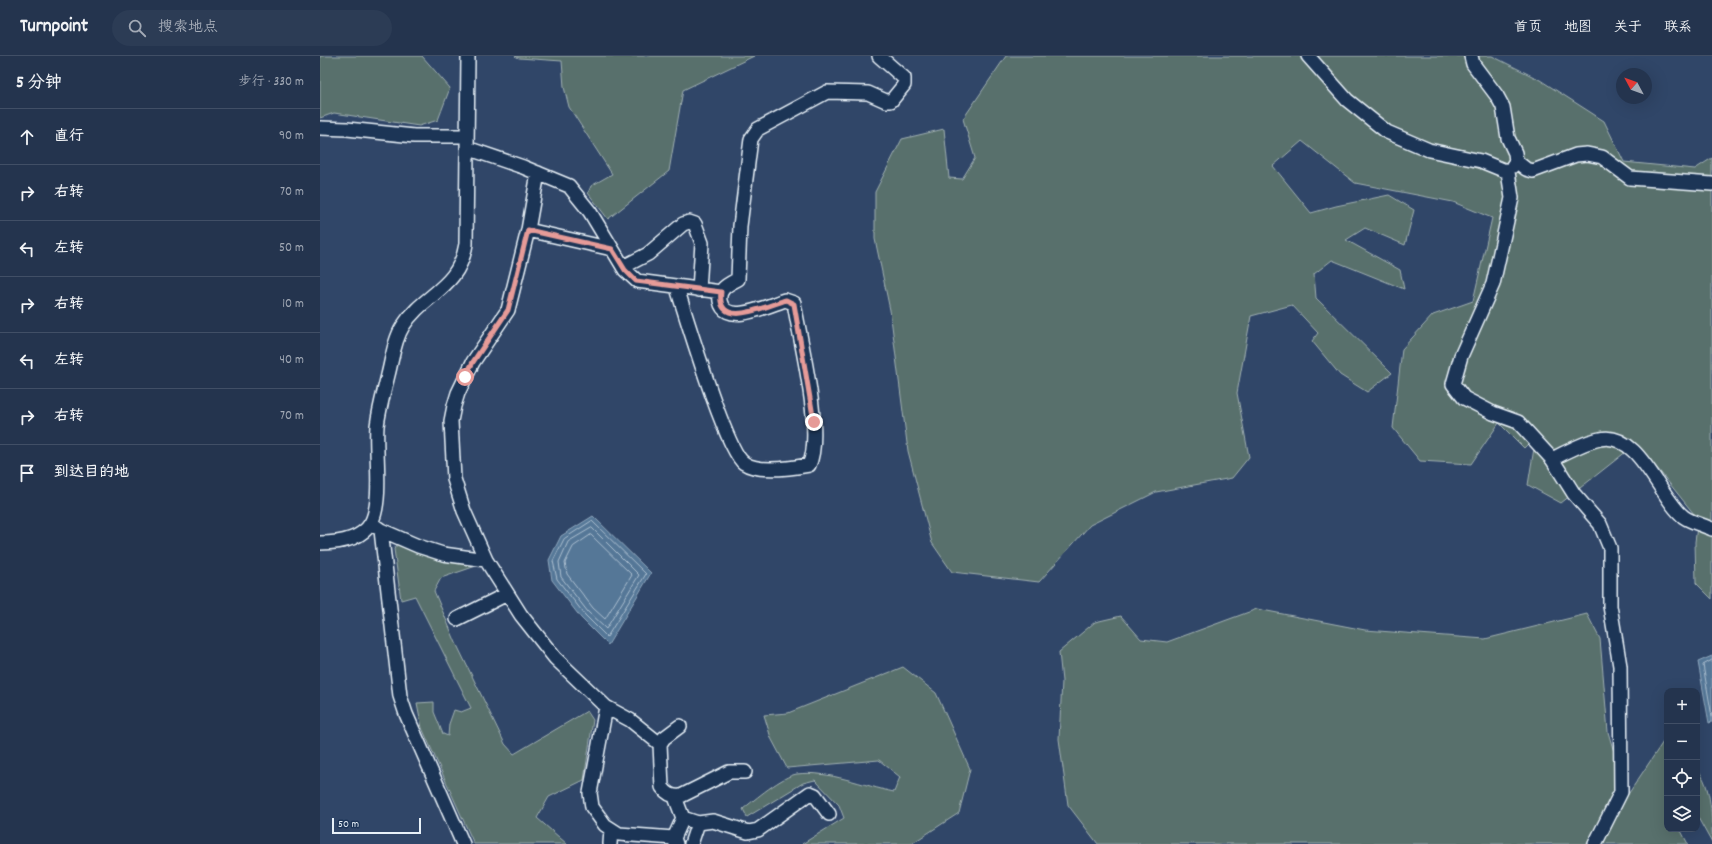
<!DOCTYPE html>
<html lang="zh">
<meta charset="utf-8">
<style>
body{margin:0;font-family:Dekko,"LXGW WenKai TC",sans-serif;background:#2c3c55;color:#f1f3f6}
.controls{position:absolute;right:12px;bottom:12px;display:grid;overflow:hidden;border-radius:8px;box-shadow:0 4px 16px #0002}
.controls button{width:36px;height:36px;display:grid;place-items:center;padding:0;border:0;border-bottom:1px solid #414f66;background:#24344e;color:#f1f3f6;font:20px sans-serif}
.compass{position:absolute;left:1296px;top:12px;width:36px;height:36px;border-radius:50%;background:#24344e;box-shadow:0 4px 16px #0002;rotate:311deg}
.scale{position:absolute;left:12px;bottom:10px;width:89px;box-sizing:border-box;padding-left:4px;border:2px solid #e8f1f8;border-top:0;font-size:11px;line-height:14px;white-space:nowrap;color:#e8f1f8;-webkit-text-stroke:3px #1d3557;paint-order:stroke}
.stop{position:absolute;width:12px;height:12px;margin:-9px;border:3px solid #e69b98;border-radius:50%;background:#fff}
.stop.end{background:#e69b98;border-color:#fff;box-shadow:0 1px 4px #0008}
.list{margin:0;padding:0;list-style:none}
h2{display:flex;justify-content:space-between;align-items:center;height:52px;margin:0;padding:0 16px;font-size:17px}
h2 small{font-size:13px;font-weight:400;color:#a3aab6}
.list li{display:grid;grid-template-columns:26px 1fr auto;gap:12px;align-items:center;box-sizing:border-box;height:56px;padding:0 16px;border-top:1px solid #414f66}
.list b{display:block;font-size:15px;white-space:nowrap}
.list em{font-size:13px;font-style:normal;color:#a3aab6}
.icon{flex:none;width:22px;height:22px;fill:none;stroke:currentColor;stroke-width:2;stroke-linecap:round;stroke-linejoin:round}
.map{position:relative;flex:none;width:1392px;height:788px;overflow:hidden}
header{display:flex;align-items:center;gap:24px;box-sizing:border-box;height:56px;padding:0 20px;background:#24344e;border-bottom:1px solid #414f66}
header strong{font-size:19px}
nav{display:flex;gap:22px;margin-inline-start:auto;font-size:14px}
.search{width:280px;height:36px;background:#2c3c55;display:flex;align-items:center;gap:10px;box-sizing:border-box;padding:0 14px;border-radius:22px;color:#a3aab6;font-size:15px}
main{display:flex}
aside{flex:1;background:#24344e}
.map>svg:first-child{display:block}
.green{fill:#59706c;stroke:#a0b0b2}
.water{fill:#557797;stroke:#90a8be}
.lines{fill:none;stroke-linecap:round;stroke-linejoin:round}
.shore{stroke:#adc0d1;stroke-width:1}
.minor-casing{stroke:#e8f1f8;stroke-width:16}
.minor{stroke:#1d3557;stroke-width:13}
.route{stroke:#e69b98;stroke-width:5}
</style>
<header>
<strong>Turnpoint</strong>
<div class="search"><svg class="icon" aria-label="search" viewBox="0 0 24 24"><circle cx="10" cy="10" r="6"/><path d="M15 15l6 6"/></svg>搜索地点</div>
<nav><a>首页</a><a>地图</a><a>关于</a><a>联系</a></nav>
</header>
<main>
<aside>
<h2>5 分钟<small>步行 · 330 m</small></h2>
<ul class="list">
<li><svg class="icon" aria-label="ahead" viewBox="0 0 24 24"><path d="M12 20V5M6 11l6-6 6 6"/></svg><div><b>直行</b></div><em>90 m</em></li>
<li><svg class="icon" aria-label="right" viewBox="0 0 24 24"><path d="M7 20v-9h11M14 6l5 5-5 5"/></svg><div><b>右转</b></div><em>70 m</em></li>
<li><svg class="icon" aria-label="left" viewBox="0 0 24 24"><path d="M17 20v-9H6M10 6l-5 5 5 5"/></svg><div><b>左转</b></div><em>50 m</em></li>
<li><svg class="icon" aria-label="right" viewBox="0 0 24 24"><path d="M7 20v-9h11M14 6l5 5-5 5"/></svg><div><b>右转</b></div><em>10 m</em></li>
<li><svg class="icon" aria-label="left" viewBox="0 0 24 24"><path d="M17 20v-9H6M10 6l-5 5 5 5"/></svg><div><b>左转</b></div><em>40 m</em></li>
<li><svg class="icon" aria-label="right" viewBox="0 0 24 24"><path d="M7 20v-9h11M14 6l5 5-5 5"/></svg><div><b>右转</b></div><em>70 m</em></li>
<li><svg class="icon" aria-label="arrive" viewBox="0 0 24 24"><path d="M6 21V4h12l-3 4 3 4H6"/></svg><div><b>到达目的地</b></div></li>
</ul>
</aside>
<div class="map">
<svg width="1392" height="788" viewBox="0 0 1392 788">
<rect width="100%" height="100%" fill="#304668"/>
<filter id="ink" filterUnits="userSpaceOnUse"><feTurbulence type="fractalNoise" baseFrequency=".025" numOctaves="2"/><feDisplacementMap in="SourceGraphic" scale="8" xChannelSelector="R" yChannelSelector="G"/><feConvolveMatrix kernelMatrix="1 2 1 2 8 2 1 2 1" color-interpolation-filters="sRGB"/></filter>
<g filter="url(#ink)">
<!-- green -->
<path class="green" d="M0,0h102l28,32 -12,32 -19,6 -85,-13 -14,5z
M195,0h239l-71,34 -14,81 -61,48 -20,-26 3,-7 21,-12 -43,-67 -5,-20 -2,-26 -43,-3z
M686,0h486l48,24 64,41 20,41 71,7 17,-11v441l-16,-16 -1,-41 3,-23 -49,-61 -22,-7 -66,52 -33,-18 8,-49 -12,12 -25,-25 -28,41 -51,-3 -27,-33 9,-79 31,-34 40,-14 19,-83 -39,-16 -98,-19 -53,-42 -29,25 38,47 25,-7 53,-11 25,15 -9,35 -40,-17 -19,12 54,30 4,19 -72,-29 -18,14 2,24 76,75 -25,19 -27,-17 -28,-34 6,-8 -26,-28 -41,11 -14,77 12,64 -17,21 -76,14 -66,33 -51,57 -87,-10 -20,-29 -24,-92 -18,-141 -15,-71v-47l27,-53 42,-10 5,49 13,1 13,-21 -12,-39z
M78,488l81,21 -38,13 -7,13 22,52 49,101 9,10 73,-43 6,9 -9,60 -35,17 -12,21 30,26h-93l-52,-116 -5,-25 17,-1v10l9,22 5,2 1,-12 5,-14 7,2 10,-4 -56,-112 -14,4 -7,-51z
M937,553l108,21 120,9 102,-25 13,25 8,93 19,64 36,-54 4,3v84h13l8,15h-590l-30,-39 -9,-66 3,-58 -3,-29 36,-30 26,-6 20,23 26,3z
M583,611l33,26 34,76 -11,44 -48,31h-109l42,-26 -5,-13 -24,-25 -12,3 -56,34 -4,-8c11,-9 39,-33 54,-35 31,-4 67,12 97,18l6,-15 -21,-17 -92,8 -16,-30 -7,-23 24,-2z
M1377,713c15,17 15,50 15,74l-15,-27z"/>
<!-- water -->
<path class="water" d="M273,460l58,57 -43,72 -27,-27 -29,-38 -3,-20 12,-24z
M1392,600v66l-3,1 -11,-61z"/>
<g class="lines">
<!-- shore -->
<path class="shore" d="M272,465l54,53 -39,63 -22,-22 -28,-36 -4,-18 11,-22z
M272,472l47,47 -33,54 -18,-17 -27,-35 -2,-15 9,-20z
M271,479l41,40 -27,44 -12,-11 -26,-34 -2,-11 8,-16z
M1392,604l-9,5 9,52"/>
<!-- minor casing -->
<g class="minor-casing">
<path id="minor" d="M988,0l39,44 40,32 42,18 52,11 27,11 4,26 -19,86 -32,72 -8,28 11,14 29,15 25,9 34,37 22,35 26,30 10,24v58l10,60 1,126 -26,52
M1151,0l2,8 24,32 6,11 5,31 7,15 1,8 -4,6
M0,72l27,1 67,7h53
M147,92l56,19 46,19 21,26 35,58 12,11 84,11
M1196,105l10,8 7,2 43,-16 11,-1 15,3 28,21 82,6
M218,117l-10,57 -20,80 -35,52 -15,31 -4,13 -3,15 3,58 10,32 22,49 35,55 34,43 51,49 -16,86 2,14 13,18 14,9 55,4
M208,174l84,19
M303,211l25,-13 35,-30 6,-2 6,2 7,19 -3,47
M357,232c9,28 49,163 67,175 14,10 48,5 65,2 15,-31 -9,-125 -15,-162l-9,-3c-16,5 -60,27 -65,1 -2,-13 9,-17 18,-22l2,-53 11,-87 7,-10 69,-37 41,1 18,8h5l13,-16v-7l-25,-22
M1232,403c15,-7 32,-17 48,-20 39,-9 60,60 84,78 7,5 19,8 28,12
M51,467l10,7 19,166 6,18 57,130
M61,474l37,16 25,8 43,6
M0,487c18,0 41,-3 51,-20 12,-22 4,-71 6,-97 2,-17 7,-34 11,-51 4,-15 6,-35 15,-49 21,-33 56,-37 63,-82l2,-188
M137,563l50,-25
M286,651l24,13 30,24
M360,670l-16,12 -4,6 2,43c5,7 10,10 19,9l48,-24h16
M355,741l8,21 -9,20 2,6
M363,762l15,5 15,-2 35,11 10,-2 52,-37 5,2 14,19
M290,788l1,-15
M371,788l7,-21"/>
</g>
<!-- minor -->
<use href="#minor" class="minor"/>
</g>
</g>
<g class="lines" filter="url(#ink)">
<!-- route -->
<path class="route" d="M145,321l8,-15 35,-52 20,-80 84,19 13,21 11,11 85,11c-5,39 45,14 65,8l8,4 20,118"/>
</g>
</svg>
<div class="controls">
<button>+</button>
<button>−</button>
<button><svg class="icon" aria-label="locate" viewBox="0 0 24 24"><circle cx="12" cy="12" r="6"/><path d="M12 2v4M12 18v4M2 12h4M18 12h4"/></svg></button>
<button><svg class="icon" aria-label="layers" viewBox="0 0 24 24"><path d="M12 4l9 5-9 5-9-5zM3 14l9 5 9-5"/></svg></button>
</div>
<svg class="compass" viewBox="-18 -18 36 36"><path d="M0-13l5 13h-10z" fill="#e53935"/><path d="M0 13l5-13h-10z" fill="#a3aab6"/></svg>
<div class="scale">50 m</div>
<div class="stop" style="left:145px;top:321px"></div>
<div class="stop end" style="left:494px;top:366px"></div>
</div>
</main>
